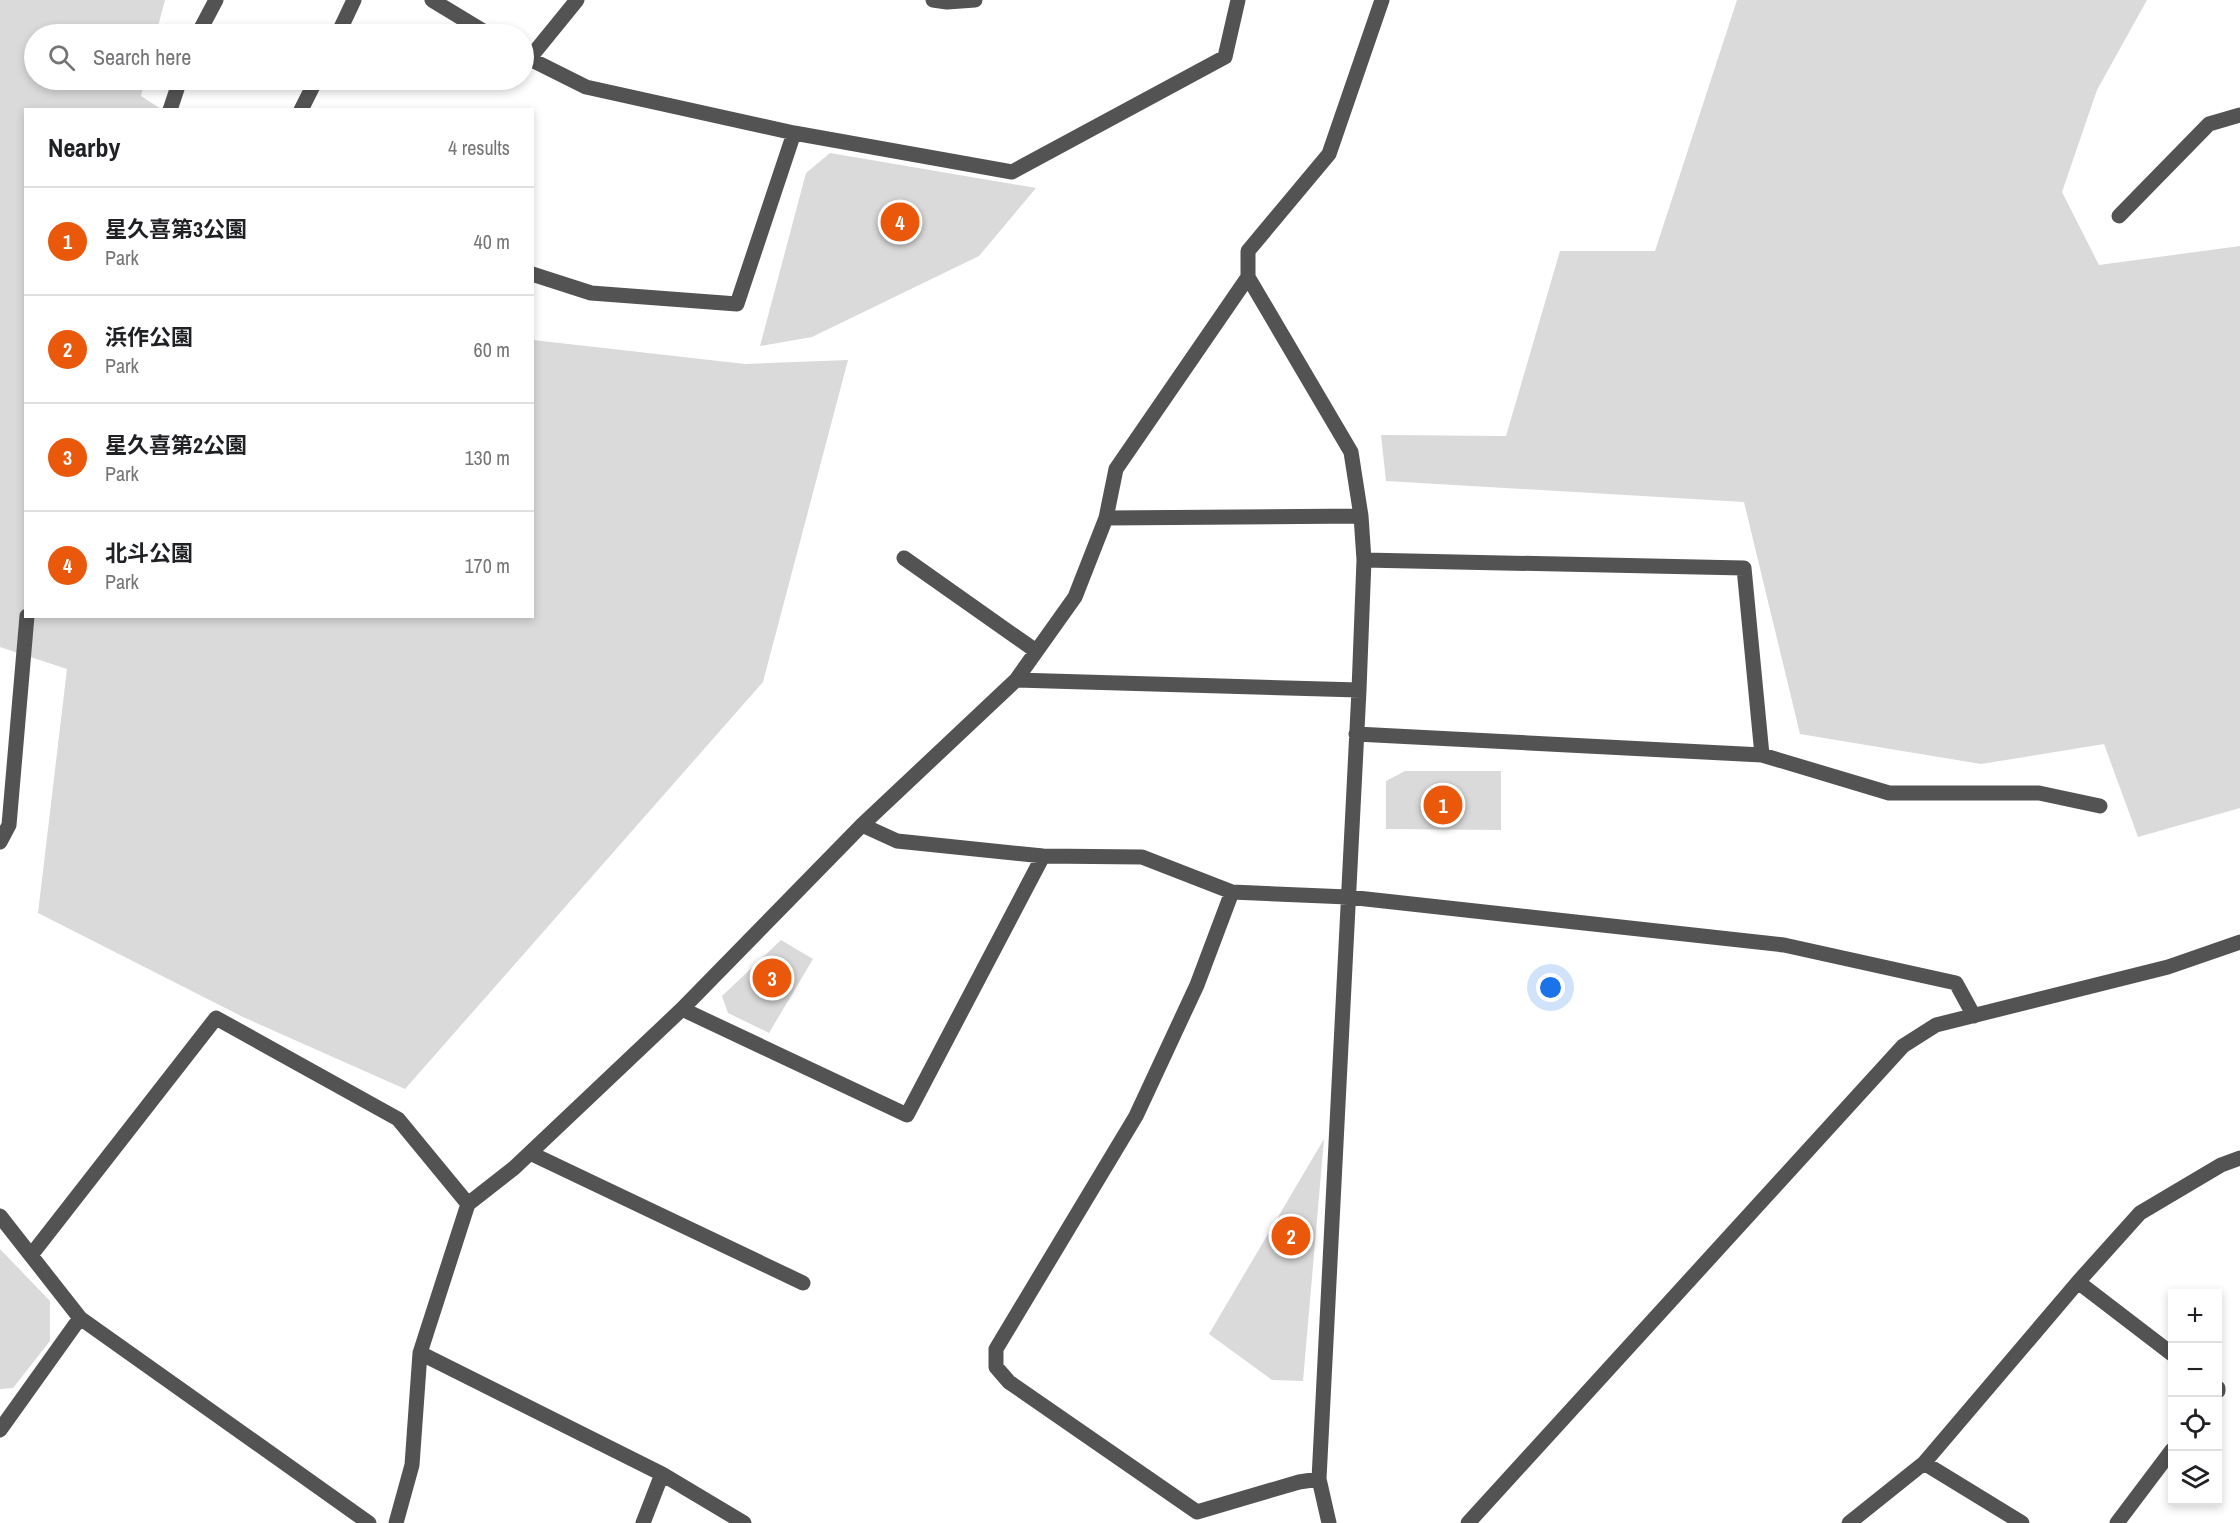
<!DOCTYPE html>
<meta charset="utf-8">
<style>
body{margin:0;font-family:"Archivo Narrow","Noto Sans JP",sans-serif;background:#f6f6f6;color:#202124}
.controls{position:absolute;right:18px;bottom:18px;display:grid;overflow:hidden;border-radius:0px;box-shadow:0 3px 9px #0003}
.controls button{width:54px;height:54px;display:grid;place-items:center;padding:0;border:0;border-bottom:2px solid #e0e0e0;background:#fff;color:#202124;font:30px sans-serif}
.you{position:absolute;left:1551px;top:988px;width:21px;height:21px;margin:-15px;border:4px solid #fff;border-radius:50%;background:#1a73e8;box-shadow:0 0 0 9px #1a73e833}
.badge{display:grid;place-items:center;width:39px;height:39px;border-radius:50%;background:#ea580c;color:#fff;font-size:20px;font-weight:700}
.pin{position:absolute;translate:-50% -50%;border:3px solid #fff;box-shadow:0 2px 6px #0006}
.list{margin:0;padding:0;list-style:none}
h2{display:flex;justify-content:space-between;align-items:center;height:78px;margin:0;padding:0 24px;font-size:26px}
h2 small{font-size:20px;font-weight:400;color:#757577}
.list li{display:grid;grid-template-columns:39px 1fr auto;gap:18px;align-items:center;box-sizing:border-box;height:108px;padding:0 24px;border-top:2px solid #e0e0e0}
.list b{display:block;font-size:22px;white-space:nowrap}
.list p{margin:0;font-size:20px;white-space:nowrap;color:#757577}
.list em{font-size:20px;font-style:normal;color:#757577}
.icon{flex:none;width:33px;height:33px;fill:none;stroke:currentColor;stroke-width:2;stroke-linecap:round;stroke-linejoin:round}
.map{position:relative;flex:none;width:2240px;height:1523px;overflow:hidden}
.search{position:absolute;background:#fff;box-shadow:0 3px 9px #0003;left:24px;top:24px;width:510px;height:66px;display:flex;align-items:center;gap:15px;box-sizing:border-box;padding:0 21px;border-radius:33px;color:#757577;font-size:22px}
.panel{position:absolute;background:#fff;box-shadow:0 3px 9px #0003;left:24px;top:108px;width:510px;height:510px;border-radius:0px}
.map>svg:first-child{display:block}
.green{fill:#dadada}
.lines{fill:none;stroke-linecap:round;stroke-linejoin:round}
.minor{stroke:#535353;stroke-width:15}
</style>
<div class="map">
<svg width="2240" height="1523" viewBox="0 0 2240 1523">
<rect width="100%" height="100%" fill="#fff"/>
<!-- green -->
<path class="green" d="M0,0h165l-9,34h-122v46h111l-4,16 20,13 -135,1v506h506l1,-276 212,24 103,-4 -85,322 -358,407 -162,-72 -205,-104 29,-244 -67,-22z
M1737,0h410l-50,90 -35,102 37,73 141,-19v562l-102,29 -34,-93 -123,20 -181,-30 -56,-232 -358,-21 -5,-46 125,1 54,-185h95z
M830,153l206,35 -57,68 -167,81 -52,9 46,-173z
M1405,771h96v59l-115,-1v-48z
M781,940l32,19 -44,74 -41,-20 -6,-17z
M1324,1139l-21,242 -31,-1 -63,-46z
M0,1249l50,52v40l-37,47 -13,1z"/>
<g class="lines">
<!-- minor -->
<path class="minor" d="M432,0l56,34
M933,0l14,2 28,-2
M198,34l18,-34
M338,34l16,-34
M524,56l62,31 208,46 218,39 213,-115 13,-57
M529,59l48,-59
M170,110l10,-30
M301,110l15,-30
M2119,216l90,-92 31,-9
M532,274l59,19 146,11 57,-171
M1106,518l255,-2
M904,558l132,93
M1364,560l380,8 18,187
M1016,680l343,10
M1356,734l406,21 127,38h150l61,13
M862,825l35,16 146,15 99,1 90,35 116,5 436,48 172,38 18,33
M0,842l9,-17 18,-209
M1232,892l-35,93 -61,131 -140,233v18l13,15 188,130 102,-30 20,-3
M682,1009l225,106 136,-259
M530,1153l273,130
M0,1216l80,102 289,205
M32,1254l184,-236 182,101 70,85
M2078,1282l94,72
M420,1353l242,121 -19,49
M2218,1388v3
M0,1430l80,-112
M1924,1463l98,60
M662,1474l82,49
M396,1523l16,-58 8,-112 48,-149 46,-36 168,-159 180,-184 154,-145 59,-83 31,-79 10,-49 132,-192
M1329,1523l-10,-44 40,-789 5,-130 -3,-44 -10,-64 -103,-175v-26l81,-97 53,-154
M1468,1523l435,-477 33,-21 232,-58 72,-25
M1849,1523l75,-60 154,-181 62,-69 81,-48 19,-7
M2117,1523l55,-73"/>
</g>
</svg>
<div class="controls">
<button>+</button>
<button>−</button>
<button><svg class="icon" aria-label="locate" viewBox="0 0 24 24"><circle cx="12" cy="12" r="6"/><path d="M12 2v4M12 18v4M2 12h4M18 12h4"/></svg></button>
<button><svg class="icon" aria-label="layers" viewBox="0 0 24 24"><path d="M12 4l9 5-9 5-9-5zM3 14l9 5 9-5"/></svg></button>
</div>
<div class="you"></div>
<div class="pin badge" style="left:1443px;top:805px">1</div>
<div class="pin badge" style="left:1291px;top:1236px">2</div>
<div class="pin badge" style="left:772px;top:978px">3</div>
<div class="pin badge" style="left:900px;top:222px">4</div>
<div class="search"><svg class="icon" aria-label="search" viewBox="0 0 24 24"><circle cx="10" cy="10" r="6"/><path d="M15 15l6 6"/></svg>Search here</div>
<section class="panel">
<h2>Nearby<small>4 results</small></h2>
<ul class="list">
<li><span class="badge">1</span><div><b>星久喜第3公園</b><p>Park</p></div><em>40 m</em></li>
<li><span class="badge">2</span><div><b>浜作公園</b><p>Park</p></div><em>60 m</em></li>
<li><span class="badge">3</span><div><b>星久喜第2公園</b><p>Park</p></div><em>130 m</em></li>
<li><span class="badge">4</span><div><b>北斗公園</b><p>Park</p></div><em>170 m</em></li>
</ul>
</section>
</div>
